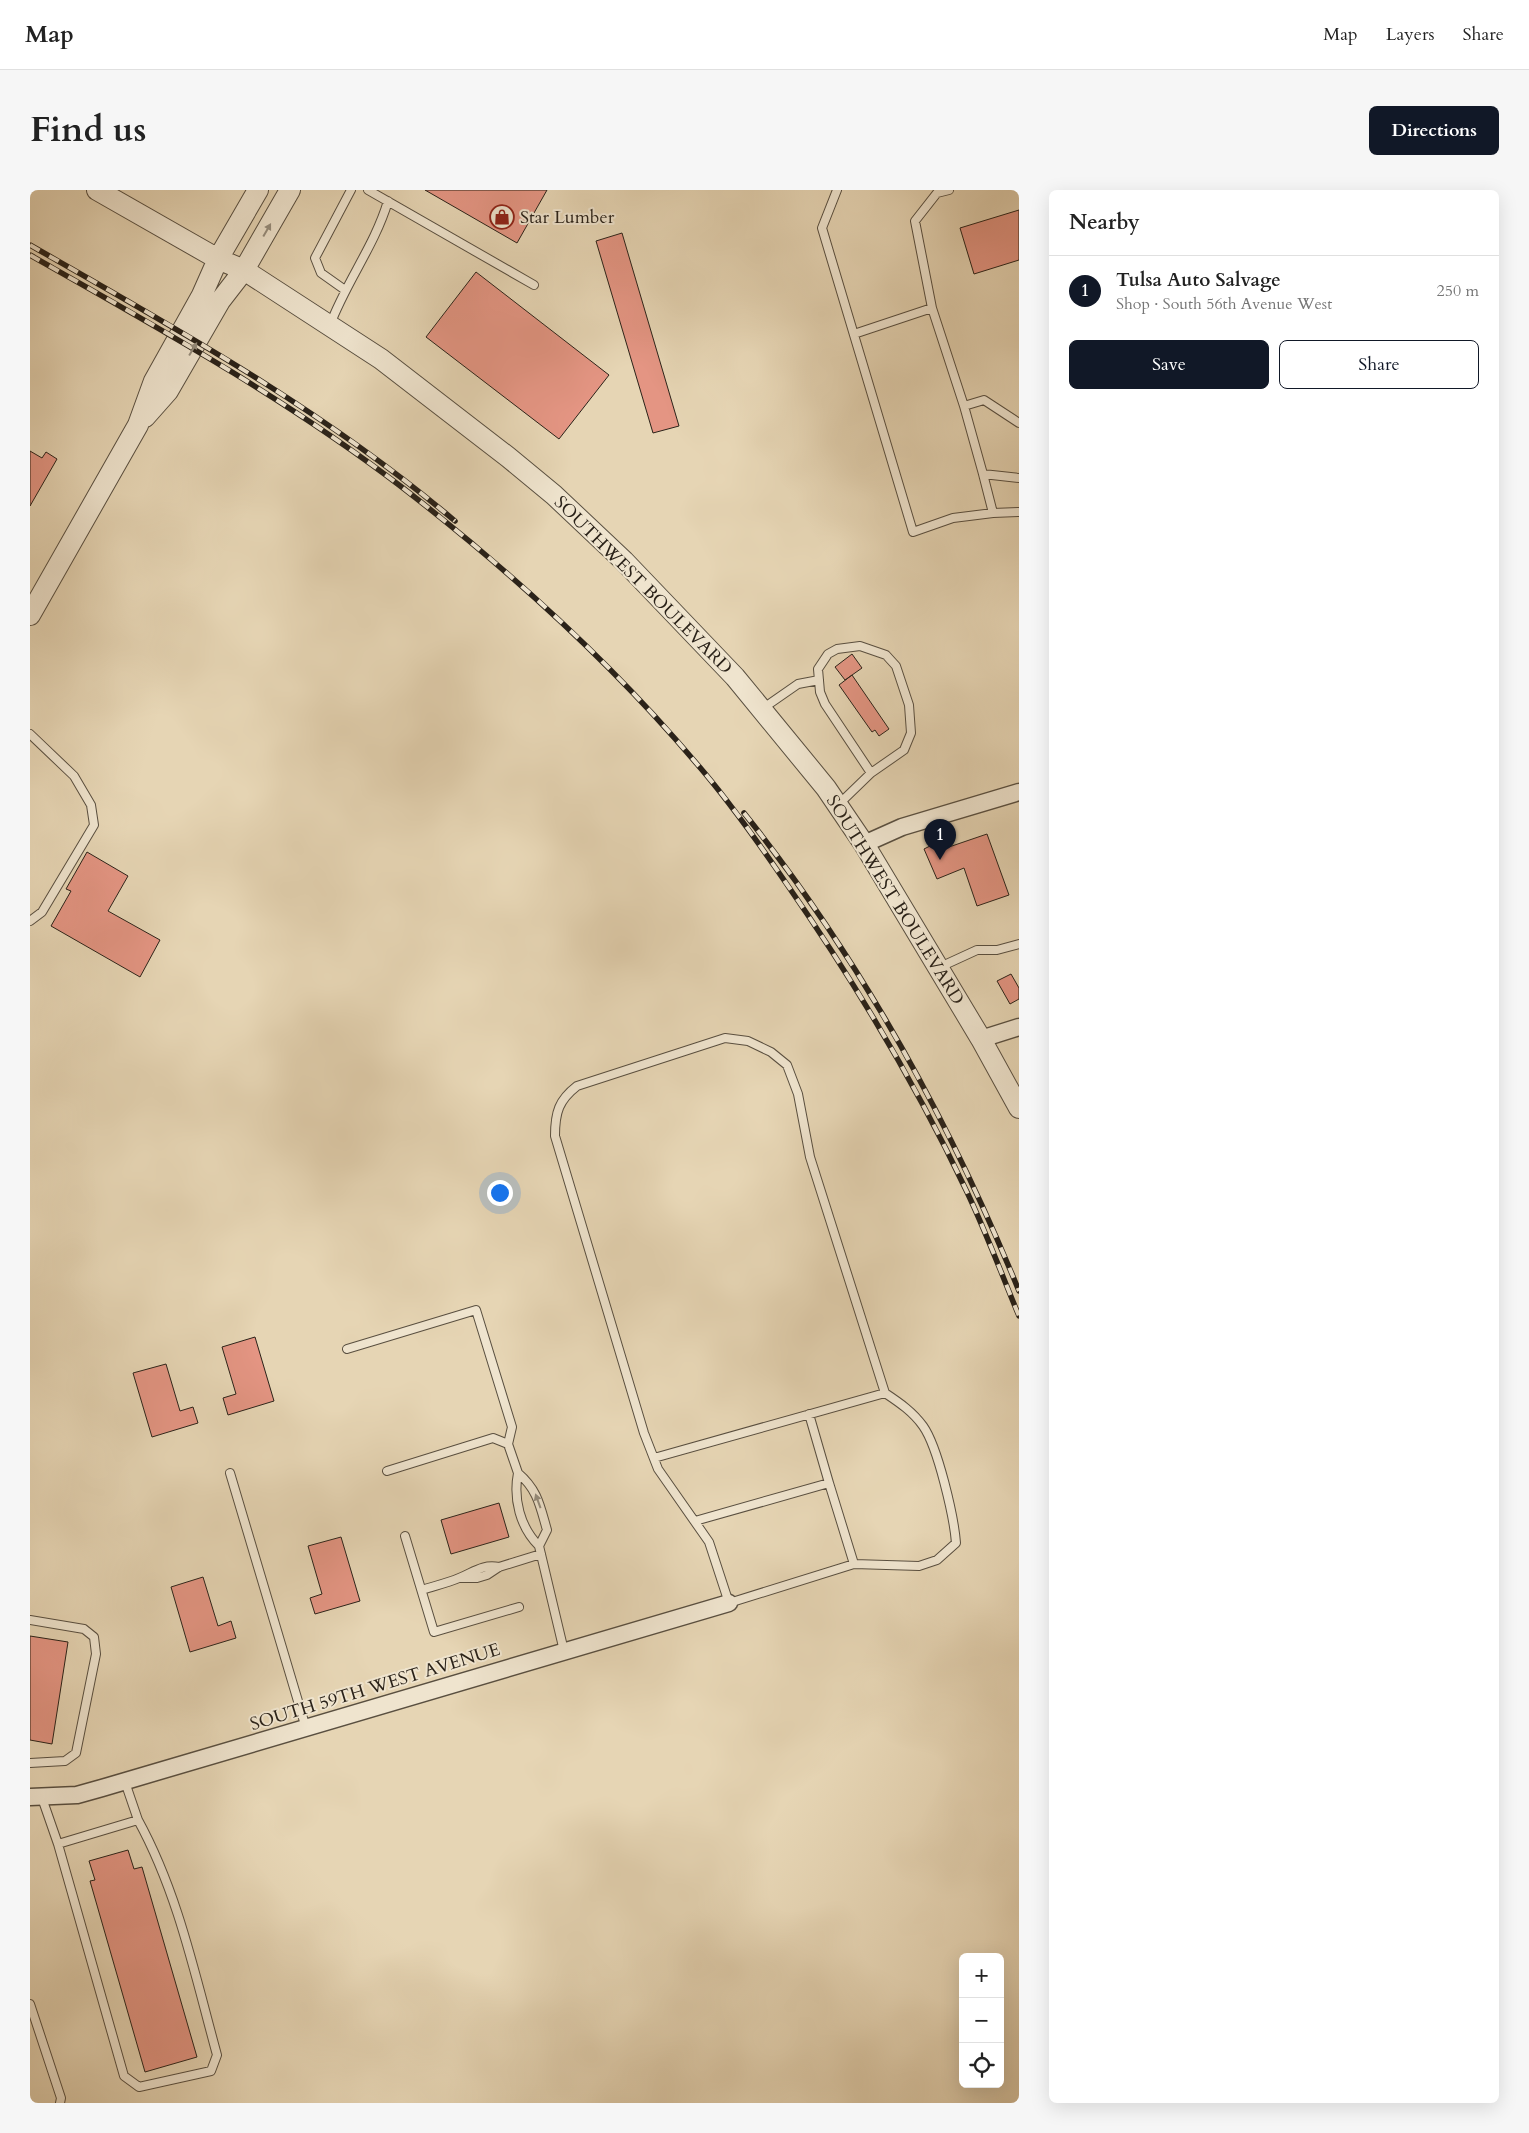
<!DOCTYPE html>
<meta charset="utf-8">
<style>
body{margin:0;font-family:Cardo,serif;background:#f6f6f6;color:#222}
.controls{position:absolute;right:15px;bottom:15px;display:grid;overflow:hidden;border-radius:8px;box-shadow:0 5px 20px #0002}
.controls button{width:45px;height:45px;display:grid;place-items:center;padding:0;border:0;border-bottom:1px solid #e0e0e0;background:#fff;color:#222;font:25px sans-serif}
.you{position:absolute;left:469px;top:1002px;width:18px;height:18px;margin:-12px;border:4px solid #fff;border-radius:50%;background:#1a73e8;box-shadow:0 0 0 8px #1a73e833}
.badge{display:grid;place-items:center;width:32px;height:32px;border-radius:50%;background:#111827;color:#fff;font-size:16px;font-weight:700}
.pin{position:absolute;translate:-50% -41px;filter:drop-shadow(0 1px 2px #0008)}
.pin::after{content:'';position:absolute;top:26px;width:18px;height:15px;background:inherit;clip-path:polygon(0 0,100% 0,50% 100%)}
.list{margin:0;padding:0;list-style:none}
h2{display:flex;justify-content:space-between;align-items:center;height:65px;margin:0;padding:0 20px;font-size:21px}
h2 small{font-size:16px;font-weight:400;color:#767676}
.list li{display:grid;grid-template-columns:32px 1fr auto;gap:15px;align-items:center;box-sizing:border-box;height:70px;padding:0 20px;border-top:1px solid #e0e0e0}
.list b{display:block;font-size:19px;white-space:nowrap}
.list p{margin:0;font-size:16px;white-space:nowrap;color:#767676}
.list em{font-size:16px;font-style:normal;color:#767676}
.actions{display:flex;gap:10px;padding:15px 20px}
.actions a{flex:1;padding:11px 0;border:1px solid #111827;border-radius:8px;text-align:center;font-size:18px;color:#111827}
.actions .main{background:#111827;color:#fff}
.icon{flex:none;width:28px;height:28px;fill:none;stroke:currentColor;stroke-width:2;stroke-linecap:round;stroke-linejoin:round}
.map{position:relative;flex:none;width:989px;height:1913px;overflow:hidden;border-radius:8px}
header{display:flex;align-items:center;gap:30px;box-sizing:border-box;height:70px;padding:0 25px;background:#fff;border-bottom:1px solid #e0e0e0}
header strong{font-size:24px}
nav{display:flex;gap:28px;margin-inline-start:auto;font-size:18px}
.intro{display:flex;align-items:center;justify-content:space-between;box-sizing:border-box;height:120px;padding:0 30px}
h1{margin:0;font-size:35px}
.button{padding:12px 22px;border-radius:8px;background:#111827;color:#fff;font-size:18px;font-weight:700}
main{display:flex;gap:30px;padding:0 30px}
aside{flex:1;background:#fff;border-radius:8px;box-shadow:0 5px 20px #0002}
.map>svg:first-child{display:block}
.building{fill:#e49583;stroke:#2a2219}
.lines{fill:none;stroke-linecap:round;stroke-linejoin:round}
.service-casing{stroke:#594f40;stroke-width:10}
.minor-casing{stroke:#594f40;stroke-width:19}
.tertiary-casing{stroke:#594f40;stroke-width:22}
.service{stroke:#efe4ce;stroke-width:8}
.minor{stroke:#efe4ce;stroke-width:16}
.tertiary{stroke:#efe4ce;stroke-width:20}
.rail-casing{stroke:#2a2219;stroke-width:5.5}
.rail{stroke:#efe4ce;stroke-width:4;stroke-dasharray:11;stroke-linecap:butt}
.oneway{fill:#968d7d}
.labels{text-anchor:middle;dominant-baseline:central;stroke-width:4;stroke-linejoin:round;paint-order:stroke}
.poi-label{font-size:18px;fill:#2a2219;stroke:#efe4ce;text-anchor:start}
.street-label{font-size:18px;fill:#2a2219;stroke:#efe4ce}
</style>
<header>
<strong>Map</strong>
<nav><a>Map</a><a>Layers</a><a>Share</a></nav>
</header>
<div class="intro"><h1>Find us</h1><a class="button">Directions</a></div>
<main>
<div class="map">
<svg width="989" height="1913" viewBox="0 0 989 1913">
<rect width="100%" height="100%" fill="#e6d5b4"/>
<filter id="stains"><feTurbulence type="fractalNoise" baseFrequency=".004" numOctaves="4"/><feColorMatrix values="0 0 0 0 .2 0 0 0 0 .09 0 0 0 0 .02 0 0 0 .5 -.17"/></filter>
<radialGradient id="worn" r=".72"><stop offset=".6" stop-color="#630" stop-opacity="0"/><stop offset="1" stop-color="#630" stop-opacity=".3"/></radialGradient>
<!-- building -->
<path class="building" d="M395,0h122l-30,53z
M989,20v50l-45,14 -14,-46z
M592,43l57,193 -26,7 -57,-192z
M446,82l133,103 -50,64 -133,-102z
M0,261l12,7 4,-6 11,7 -27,47z
M822,464l10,14 -17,12 -10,-13z
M822,485l37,54 -10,7 -4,-6 -3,2 -33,-47z
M957,644l22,61 -32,11 -13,-38 -27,11 -13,-30 18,-9 4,8z
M57,662l41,24 -20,35 52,29 -20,37 -89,-51 20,-35 -5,-2z
M981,784l8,14v11l-9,5 -13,-23z
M225,1147l19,64 -46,14 -5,-17 13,-4 -14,-47z
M136,1174l14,47 13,-4 5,16 -46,14 -19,-64z
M469,1313l10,34 -58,17 -10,-34z
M311,1347l19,64 -45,13 -5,-16 12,-4 -14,-48z
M173,1387l15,49 13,-5 5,17 -46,14 -19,-65z
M0,1446l38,6 -16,102 -22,-4z
M98,1660l6,19 8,-2 55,190 -52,15 -55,-191 5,-1 -6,-19z"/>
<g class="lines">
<!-- service casing -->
<g class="service-casing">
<path id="service" d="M338,0l166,95
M807,0l-15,38 91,304 40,-14 40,-5
M919,0l-12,3 -22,28 17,87 32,98 19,68 36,4
M315,100l-24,-17 -6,-15 36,-68
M300,135c16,-43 45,-80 58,-124
M824,144l78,-26
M934,216l20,-6 35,23
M953,284l10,39 26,-1
M732,519l36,-25 21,-4
M0,544l44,42 17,29 3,20 -52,87 -12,9
M809,614l32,-31 33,-23 7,-17 -2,-28 -13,-39 -10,-11 -26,-9 -23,3 -9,5 -10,15 2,23 5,12 46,69
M910,777l37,-17h20l22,-6
M695,848l23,3 23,11 16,13 11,29 12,63 75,236c15,10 28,19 38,33 15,21 31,91 33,117l-19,17 -18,6 -65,-2 -125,39 -20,-61 -51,-73 -14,-36 -89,-297c0,-24 4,-36 22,-50z
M317,1159l129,-39 36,117 -4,17
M779,1224l20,69
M624,1268l231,-65
M357,1281l106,-33 15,6 10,29
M200,1283l76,255
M665,1331l134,-38 25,81
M375,1346l29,96 85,-25
M509,1356l8,-16c-7,-24 -9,-40 -29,-57 -5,26 2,54 21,73l25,105
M431,1388h16l10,-3 12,-8 42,-13
M392,1400c12,-4 25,-7 37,-12 15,-6 23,-14 40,-11
M0,1430l54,9 10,8 2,17 -20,99 -11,8 -35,2
M12,1608l16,46 80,-24 -13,-38
M28,1654l66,232 15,11 72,-16 6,-16c-22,-80 -39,-162 -79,-235
M0,1814l31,94 -1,5"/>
</g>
<!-- minor casing -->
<g class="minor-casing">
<path id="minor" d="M834,654l38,-17 117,-35
M951,849l38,-12
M0,1607l47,-2 25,-7 627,-185"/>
</g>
<!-- tertiary casing -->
<g class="tertiary-casing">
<path id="tertiary" d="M67,0l121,69 26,11 137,89 127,98 46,38 70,66 111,116 91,111 38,56 117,195 38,69
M115,227l23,-26 52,-90 24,-31 46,-80
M0,425l108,-190 16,-44 48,-86 16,-36 40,-69"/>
</g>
<!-- service -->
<use href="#service" class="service"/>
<!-- minor -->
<use href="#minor" class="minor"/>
<!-- tertiary -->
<use href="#tertiary" class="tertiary"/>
<!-- rail casing -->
<g class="rail-casing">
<path id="rail" d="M0,55c147,84 295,166 425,276
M0,65c127,72 257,144 373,233 106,82 207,173 294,276 32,37 61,78 89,119 68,98 130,201 181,309 19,40 35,83 52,124
M714,623c115,144 206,309 275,478"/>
</g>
<!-- rail -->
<use href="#rail" class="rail"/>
</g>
<!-- one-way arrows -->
<defs><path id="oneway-solid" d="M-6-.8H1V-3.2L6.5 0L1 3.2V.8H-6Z" transform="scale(1.25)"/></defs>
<g class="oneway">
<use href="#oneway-solid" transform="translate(237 40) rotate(-60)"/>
<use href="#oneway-solid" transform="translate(163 159) rotate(-59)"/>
<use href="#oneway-solid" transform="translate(508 1311) rotate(-110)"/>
</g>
<!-- icons -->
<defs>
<g id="shop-ring" transform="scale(1.25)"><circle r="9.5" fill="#efe4ce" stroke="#8f2418" stroke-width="1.5"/><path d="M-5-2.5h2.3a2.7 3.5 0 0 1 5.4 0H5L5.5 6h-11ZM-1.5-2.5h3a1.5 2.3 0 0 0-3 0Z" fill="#8f2418"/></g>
</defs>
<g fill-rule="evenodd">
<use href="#shop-ring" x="472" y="27"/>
</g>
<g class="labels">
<!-- poi labels -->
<g class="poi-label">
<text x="490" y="27">Star Lumber</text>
</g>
<!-- street labels -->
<g class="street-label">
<text transform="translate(613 395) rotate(45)">SOUTHWEST BOULEVARD</text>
<text transform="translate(865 710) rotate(58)">SOUTHWEST BOULEVARD</text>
<text transform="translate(345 1497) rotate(-17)">SOUTH 59TH WEST AVENUE</text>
</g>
</g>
<rect width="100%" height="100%" filter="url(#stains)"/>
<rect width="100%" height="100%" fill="url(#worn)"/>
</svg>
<div class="controls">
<button>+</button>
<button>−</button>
<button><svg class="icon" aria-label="locate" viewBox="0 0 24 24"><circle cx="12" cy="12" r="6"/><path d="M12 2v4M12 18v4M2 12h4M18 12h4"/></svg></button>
</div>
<div class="you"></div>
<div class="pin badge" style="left:910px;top:670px">1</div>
</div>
<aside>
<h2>Nearby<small></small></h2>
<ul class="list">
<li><span class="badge">1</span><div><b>Tulsa Auto Salvage</b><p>Shop · South 56th Avenue West</p></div><em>250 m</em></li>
</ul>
<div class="actions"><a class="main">Save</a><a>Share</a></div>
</aside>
</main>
